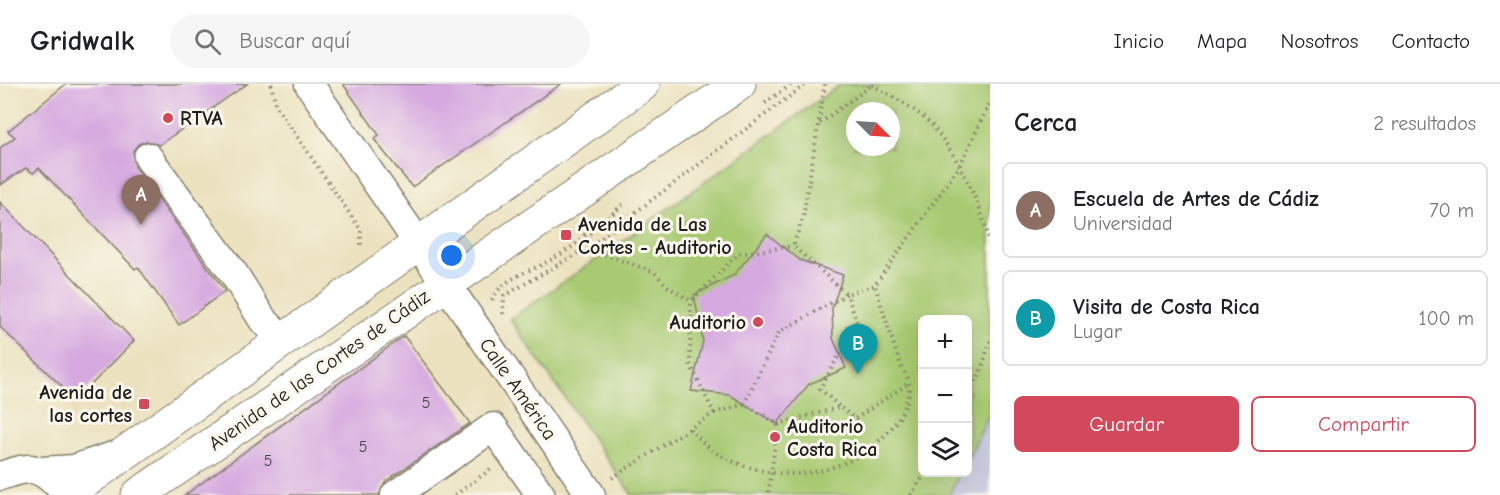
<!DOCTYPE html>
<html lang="es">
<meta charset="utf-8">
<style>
body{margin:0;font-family:"Comic Neue",sans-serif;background:#f6f6f6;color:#202124}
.controls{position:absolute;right:18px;bottom:18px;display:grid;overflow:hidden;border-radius:9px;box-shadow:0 6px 24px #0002}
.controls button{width:54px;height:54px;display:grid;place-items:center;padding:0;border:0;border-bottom:2px solid #e0e0e0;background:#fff;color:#202124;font:30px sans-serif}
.compass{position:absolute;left:846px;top:18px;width:54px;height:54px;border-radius:50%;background:#fff;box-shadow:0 6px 24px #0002;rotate:114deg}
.you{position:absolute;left:452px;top:172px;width:21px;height:21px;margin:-15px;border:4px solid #fff;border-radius:50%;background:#1a73e8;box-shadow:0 0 0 9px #1a73e833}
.badge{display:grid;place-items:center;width:39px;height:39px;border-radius:50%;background:#d1495b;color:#fff;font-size:20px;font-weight:700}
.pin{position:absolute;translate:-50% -50px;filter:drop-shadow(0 2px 3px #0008)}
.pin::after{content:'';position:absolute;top:32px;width:21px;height:18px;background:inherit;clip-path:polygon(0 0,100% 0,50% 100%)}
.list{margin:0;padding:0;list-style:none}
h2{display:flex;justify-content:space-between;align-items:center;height:78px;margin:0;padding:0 24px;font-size:26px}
h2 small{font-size:20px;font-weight:400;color:#757577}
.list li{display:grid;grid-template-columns:39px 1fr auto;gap:18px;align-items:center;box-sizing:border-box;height:96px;margin:0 12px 12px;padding:0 12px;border:2px solid #e0e0e0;border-radius:9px}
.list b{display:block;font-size:22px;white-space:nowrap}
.list p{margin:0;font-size:20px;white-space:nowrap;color:#757577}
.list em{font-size:20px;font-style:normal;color:#757577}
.actions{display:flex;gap:12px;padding:18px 24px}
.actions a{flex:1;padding:14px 0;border:2px solid #d1495b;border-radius:9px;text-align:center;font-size:21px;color:#d1495b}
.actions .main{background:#d1495b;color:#fff}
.icon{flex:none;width:33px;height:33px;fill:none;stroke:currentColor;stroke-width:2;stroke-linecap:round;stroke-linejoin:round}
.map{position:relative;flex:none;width:990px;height:411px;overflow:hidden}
header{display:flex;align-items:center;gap:36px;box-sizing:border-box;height:84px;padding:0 30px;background:#fff;border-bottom:2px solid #e0e0e0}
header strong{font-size:28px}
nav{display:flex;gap:33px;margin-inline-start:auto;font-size:21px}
.search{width:420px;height:54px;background:#f6f6f6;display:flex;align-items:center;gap:15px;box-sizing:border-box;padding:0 21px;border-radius:33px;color:#757577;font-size:22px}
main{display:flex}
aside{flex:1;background:#fff}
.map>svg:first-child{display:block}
.industrial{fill:#bfc2dd}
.green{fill:#a9ca73;stroke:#627348;stroke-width:1.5;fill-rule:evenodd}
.building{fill:#d5a9e0}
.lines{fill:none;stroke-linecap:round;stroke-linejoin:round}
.street-casing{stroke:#847f6e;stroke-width:31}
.secondary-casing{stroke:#847f6e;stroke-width:35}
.path{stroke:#847f6e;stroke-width:4;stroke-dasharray:1.5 4.5;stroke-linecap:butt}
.street{stroke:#fff;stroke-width:28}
.secondary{stroke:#fff;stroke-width:33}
.poi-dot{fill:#d1495b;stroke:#fbf7ec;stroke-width:2}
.labels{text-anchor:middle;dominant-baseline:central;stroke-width:6;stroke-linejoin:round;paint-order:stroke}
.number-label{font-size:16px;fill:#4a3f4d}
.poi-label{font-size:20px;font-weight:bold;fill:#1c1c1c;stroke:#fbf7ec;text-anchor:start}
.street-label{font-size:20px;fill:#1c1c1c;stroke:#fbf7ec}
</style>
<header>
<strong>Gridwalk</strong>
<div class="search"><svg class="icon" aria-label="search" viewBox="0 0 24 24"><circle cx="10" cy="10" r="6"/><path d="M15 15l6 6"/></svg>Buscar aquí</div>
<nav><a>Inicio</a><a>Mapa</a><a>Nosotros</a><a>Contacto</a></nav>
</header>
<main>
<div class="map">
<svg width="990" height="411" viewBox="0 0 990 411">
<rect width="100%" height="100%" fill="#fbf7ec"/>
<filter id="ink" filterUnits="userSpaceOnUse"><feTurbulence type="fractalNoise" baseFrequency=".0167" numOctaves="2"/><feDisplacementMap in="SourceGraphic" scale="12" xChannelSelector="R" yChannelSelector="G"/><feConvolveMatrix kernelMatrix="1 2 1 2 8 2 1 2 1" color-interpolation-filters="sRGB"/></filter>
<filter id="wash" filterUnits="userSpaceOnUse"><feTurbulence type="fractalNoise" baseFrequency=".008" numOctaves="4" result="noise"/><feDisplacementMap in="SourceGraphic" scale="24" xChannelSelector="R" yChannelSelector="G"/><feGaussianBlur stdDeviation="1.35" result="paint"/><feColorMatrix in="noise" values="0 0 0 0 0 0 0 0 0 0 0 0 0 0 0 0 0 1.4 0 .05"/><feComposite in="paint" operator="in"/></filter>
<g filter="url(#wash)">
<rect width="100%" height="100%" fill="#ece2c0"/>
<!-- industrial -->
<path class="industrial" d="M990,329v82h-41l11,-22 8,-1v-14z"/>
<!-- green -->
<path class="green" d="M841,0h149v329l-22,45v-138h-46v152l38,1 -11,22h-317l-122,-176 107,-74zM855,27h36v36h-36z"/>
<g id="blocks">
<!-- building -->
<path class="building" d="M66,0h181l-88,61 -13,-4 -8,3 -5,7 2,16 90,124 -46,34 -41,-58 -3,2 -96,-101 -6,5 -7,-5 -26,17v-37l15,-11 -7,-6z
M343,0h218l-149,103 -38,-48 5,-4z
M0,118l134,139 -58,59 -76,-73z
M767,150l33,26 43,15 -11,33 1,30 13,30 -37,16 -32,40 -47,-29 -39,-4 12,-50 -9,-46 40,-20z
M404,252l66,87 -84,58 -7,14h-194z"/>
</g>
</g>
<g filter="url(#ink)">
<use href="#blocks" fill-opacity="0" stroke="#847f6e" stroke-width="1.5"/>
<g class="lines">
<!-- street casing -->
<g class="street-casing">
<path id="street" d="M309,0l282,411
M148,73l86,117 29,46 20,19
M42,387l32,-2 39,-13
M0,392c27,-8 34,-13 56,7
M395,411l98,-68 48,68"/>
</g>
<!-- secondary casing -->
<g class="secondary-casing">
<path id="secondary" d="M66,411l577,-411
M138,411l601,-411"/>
</g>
<!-- path -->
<path class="path" d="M271,0l5,22 85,124v18
M825,0l-22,134 -10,28 54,48 28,-9 84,-118 31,-65
M872,1c20,11 47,25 62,43 25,30 48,78 56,116
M765,19l27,-19
M820,39l52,-38 -2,-1
M581,144l11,17 9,8 53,19 13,14 24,15 47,-47 55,-8
M492,216c10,-22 37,-28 57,-39 28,-15 52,-37 75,-58
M503,230l1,-18 88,-51 214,-161
M968,314l13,-27 9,-30
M744,320l35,-72 68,-38 10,29 -37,66 20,18
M714,329l30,-9 34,20 -10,71
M778,340l62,-17 15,12 54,-36
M690,345c7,7 15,16 23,22 54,33 121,31 168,-12 15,-14 29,-34 28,-55 0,-7 -7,-14 -9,-21 -9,-26 -17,-52 -25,-78
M612,394l102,-65 -24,-49 1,-63
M455,411l36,-26
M911,411l15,-23"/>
<!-- street -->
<use href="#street" class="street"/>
<!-- secondary -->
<use href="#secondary" class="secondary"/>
</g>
</g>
<!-- markers -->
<g class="poi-dot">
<circle cx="168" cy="34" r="6"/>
<rect x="560" y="145" width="12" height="12" rx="3"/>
<circle cx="758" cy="238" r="6"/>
<rect x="138" y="314" width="12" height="12" rx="3"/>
<circle cx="775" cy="353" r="6"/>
</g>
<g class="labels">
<!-- number labels -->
<g class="number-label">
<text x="426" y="319">5</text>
<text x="363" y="363">5</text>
<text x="268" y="377">5</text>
</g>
<!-- poi labels -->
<g class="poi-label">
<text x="180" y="34">RTVA</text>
<text x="578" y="140">Avenida de Las<tspan x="578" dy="23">Cortes - Auditorio</tspan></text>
<text x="746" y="238" text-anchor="end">Auditorio</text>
<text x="132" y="308" text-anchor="end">Avenida de<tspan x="132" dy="23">las cortes</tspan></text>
<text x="787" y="342">Auditorio<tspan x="787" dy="23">Costa Rica</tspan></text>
</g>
<!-- street labels -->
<g class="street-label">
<text transform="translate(319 286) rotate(-35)">Avenida de las Cortes de Cádiz</text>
<text transform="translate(518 305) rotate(55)">Calle América</text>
</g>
</g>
</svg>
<div class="controls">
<button>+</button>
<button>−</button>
<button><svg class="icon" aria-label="layers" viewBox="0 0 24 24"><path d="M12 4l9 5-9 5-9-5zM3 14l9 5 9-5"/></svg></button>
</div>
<svg class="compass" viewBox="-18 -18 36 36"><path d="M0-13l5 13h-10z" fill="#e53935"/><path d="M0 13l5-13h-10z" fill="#757577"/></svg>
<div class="you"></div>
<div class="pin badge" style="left:141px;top:141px;background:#8d6e63">A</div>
<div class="pin badge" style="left:858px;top:290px;background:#0f9aa8">B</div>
</div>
<aside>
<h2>Cerca<small>2 resultados</small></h2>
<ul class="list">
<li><span class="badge" style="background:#8d6e63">A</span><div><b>Escuela de Artes de Cádiz</b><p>Universidad</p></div><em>70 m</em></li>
<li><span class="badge" style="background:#0f9aa8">B</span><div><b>Visita de Costa Rica</b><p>Lugar</p></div><em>100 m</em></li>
</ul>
<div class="actions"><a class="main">Guardar</a><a>Compartir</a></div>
</aside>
</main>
